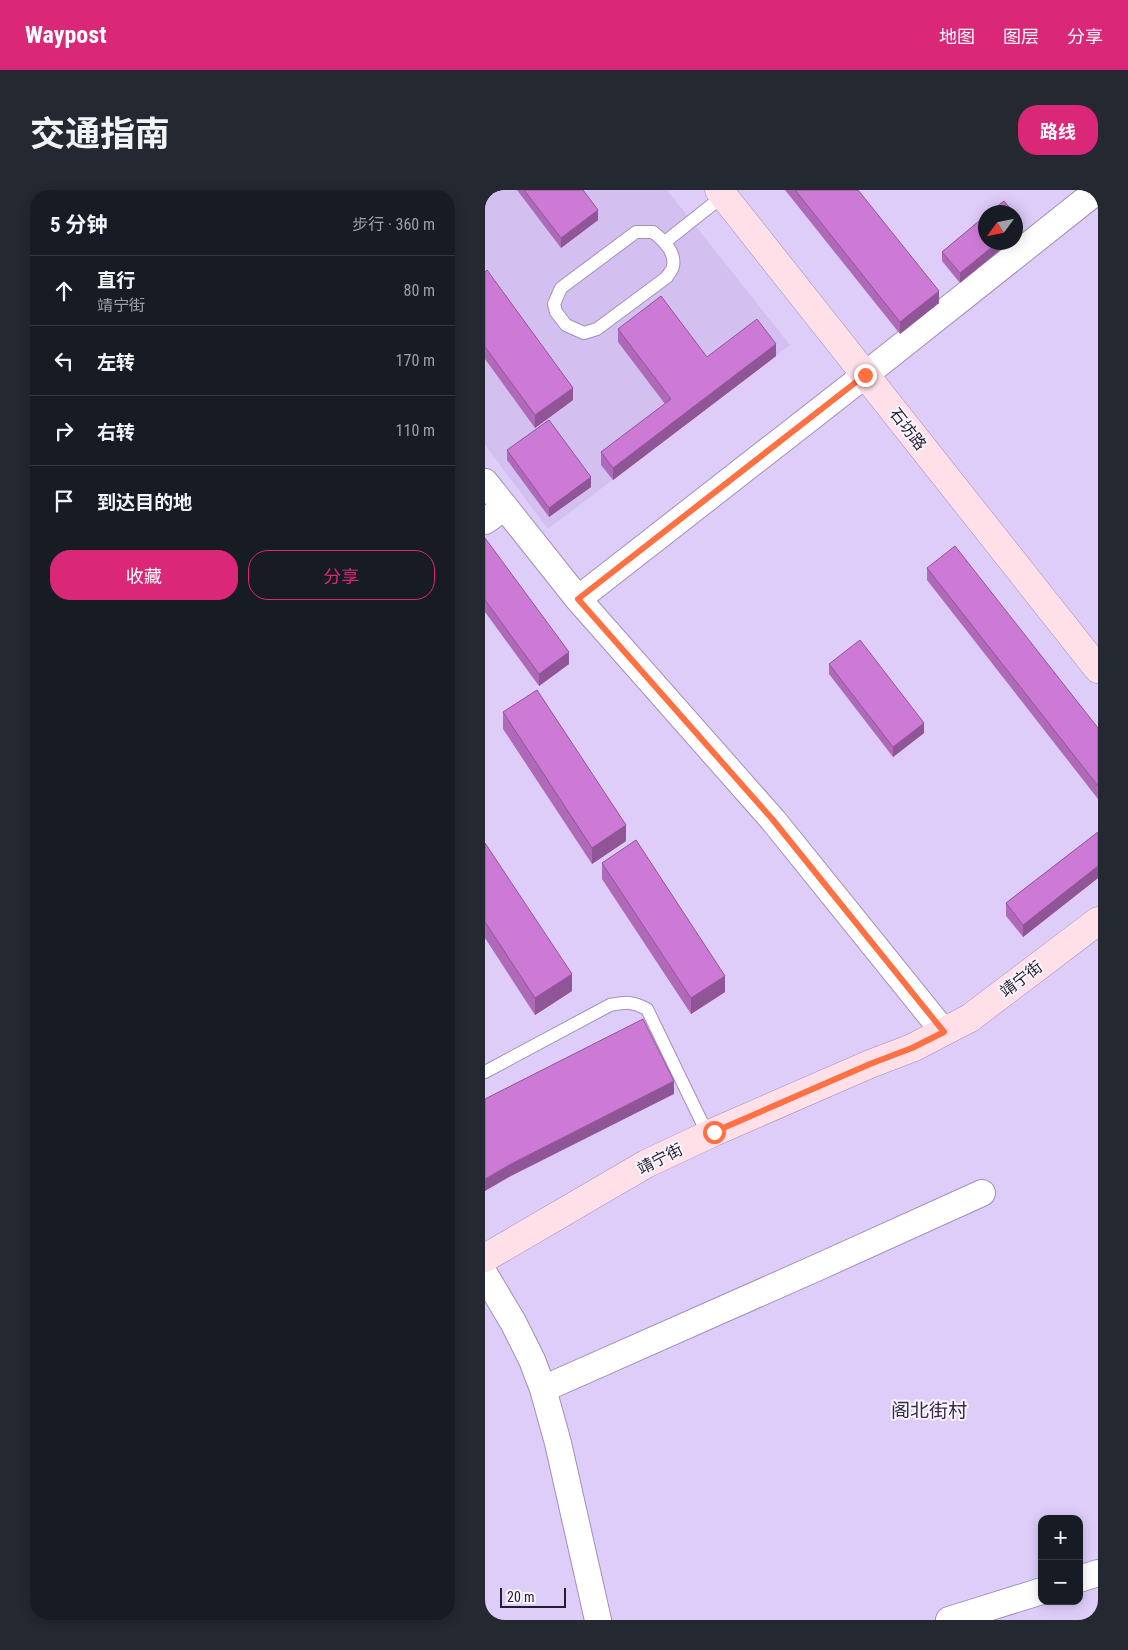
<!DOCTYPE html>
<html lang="zh">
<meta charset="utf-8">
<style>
body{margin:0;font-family:"Roboto Condensed","Noto Sans SC",sans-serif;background:#242831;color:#f1f3f6}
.controls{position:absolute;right:15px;bottom:15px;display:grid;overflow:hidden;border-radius:10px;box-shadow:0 2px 12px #0003}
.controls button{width:45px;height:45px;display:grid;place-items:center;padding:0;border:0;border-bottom:1px solid #363941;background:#171b24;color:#f1f3f6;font:25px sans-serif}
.compass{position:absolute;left:493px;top:15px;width:45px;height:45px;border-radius:50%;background:#171b24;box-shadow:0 2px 12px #0003;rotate:237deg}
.scale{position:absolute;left:15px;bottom:12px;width:66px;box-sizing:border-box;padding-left:5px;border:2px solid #241d2d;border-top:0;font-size:14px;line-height:18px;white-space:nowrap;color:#241d2d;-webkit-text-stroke:4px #f9f5fe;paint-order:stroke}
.stop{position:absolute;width:15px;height:15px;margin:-11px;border:4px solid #ff7043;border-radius:50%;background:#fff}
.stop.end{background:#ff7043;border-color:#fff;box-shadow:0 1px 5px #0008}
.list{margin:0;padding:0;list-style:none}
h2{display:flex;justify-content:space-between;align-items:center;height:65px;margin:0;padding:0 20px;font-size:21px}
h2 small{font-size:16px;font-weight:400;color:#9ea1a6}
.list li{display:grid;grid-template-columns:32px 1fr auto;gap:15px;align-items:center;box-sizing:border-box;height:70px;padding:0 20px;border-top:1px solid #363941}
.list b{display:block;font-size:19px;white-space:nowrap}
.list p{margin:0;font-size:16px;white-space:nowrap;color:#9ea1a6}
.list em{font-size:16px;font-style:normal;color:#9ea1a6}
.actions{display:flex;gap:10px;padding:15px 20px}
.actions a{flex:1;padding:11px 0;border:1px solid #db2777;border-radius:20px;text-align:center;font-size:18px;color:#db2777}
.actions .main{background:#db2777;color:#fff}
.icon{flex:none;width:28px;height:28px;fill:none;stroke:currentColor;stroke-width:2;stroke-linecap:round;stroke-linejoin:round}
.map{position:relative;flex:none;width:613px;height:1430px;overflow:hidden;border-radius:20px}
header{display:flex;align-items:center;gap:30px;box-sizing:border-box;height:70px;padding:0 25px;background:#db2777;color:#fff}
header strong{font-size:24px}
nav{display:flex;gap:28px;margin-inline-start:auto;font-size:18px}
.intro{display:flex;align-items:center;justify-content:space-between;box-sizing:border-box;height:120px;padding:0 30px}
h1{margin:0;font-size:35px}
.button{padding:12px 22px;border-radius:20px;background:#db2777;color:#fff;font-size:18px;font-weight:700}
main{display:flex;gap:30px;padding:0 30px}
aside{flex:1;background:#171b24;border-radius:20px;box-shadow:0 2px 12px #0003}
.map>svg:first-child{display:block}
.built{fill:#d3c0f1}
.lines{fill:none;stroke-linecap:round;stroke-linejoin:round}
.lane-casing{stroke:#a090b9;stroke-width:14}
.street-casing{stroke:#a090b9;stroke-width:28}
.secondary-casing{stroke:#a090b9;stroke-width:29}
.lane{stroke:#fff;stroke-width:12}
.street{stroke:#fff;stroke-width:26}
.secondary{stroke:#ffdfe8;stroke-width:28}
.wall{fill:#b069b8}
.shaded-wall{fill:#905596}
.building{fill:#cd7ad6;stroke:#905596}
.route{stroke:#ff7043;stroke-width:6}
.labels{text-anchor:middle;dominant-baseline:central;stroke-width:4;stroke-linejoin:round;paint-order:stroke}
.street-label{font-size:16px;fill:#241d2d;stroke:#f9f5fe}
.quarter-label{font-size:19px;fill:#37274a;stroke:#f9f5fe}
</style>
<header>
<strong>Waypost</strong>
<nav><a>地图</a><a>图层</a><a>分享</a></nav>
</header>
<div class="intro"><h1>交通指南</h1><a class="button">路线</a></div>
<main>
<aside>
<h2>5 分钟<small>步行 · 360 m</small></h2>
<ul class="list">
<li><svg class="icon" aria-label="ahead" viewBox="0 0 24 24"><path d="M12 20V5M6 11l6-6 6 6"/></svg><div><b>直行</b><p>靖宁街</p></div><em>80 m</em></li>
<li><svg class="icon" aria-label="left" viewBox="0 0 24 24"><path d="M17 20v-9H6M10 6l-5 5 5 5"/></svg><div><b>左转</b></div><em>170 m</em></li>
<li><svg class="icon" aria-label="right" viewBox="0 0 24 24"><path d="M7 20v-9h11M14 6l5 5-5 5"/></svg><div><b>右转</b></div><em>110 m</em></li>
<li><svg class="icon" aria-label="arrive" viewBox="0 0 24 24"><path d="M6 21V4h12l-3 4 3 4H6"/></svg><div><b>到达目的地</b></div></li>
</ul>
<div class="actions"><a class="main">收藏</a><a>分享</a></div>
</aside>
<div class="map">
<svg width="613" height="1430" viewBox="0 0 613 1430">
<rect width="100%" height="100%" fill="#decdf9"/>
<!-- built -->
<path class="built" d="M0,0h182l123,155 -242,184 -63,-84z"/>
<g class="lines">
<!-- lane casing -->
<g class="lane-casing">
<path id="lane" d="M151,42h17c9,7 23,20 20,34 0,4 -5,8 -6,11l-70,52 -13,4 -18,-8 -10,-13 -2,-8 7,-16z
M180,52l58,-46
M0,882l125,-67c17,-3 21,-4 37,4l61,126"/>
</g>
<!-- street casing -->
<g class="street-casing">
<path id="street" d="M0,292l93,117 287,-224 233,-185
M0,331l20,-14
M93,409l195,221 171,212
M0,1085l28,47 19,38 11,29 15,54 40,177
M58,1199l271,-120 168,-76
M594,1389l19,-6
M464,1430l93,-29"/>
</g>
<!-- secondary casing -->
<g class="secondary-casing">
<path id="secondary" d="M234,0l379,479
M0,1068l161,-94 68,-32 156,-68 42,-16 58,-30 128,-97"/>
</g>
<!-- lane -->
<use href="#lane" class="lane"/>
<!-- street -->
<use href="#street" class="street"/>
<!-- secondary -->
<use href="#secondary" class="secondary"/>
</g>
<!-- wall -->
<path class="wall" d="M32,0h66l15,30 -37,28z
M300,0h73l81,113 -39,31z
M500,26l-25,67 -18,-22v-9z
M0,82l88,128 -38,28 -50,-69z
M133,139l89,28 69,-1 -163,124 -12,-15v-13l64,-48 -47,-62z
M22,260l84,37 -42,30 -42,-57z
M0,348l84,126 -30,22 -54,-74z
M442,378l171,160v71l-171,-219z
M344,474l95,69 -31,24 -64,-83z
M18,522l123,129 -34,23 -89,-135z
M613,642v46l-75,59 -17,-21v-13z
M0,653l87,148 -37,24 -50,-77z
M117,673l123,129 -34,22 -89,-135z"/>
<!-- shaded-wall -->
<path class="shaded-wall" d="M113,20v10l-37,28v-10z
M537,33v10l-7,5v-10z
M513,52h12l-50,41v-10z
M454,101v12l-39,31v-12z
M291,154v12l-163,124v-12z
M88,198v12l-38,28v-13z
M106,287v10l-42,30v-9z
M84,462v12l-30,22v-12z
M439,533v10l-31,24v-10z
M141,635v16l-34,23v-16z
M613,676v12l-75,59v-12z
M87,784v17l-37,24v-17z
M240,786v16l-34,22v-16z
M189,891v13l-163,82 -26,15v-12l26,-15z"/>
<!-- building -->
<path class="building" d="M39,0h59l15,20 -37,28z
M310,0h63l81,101 -39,31z
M519,11l9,11h-23z
M530,25l7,8 -7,5z
M500,26v26h13l-38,31 -18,-21z
M2,80l86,118 -38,27 -50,-68v-75z
M176,106l46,61 50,-38 19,25 -163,124 -12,-16 70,-53 -53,-70z
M64,230l42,57 -42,31 -42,-58z
M0,348l84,114 -30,22 -54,-74z
M470,356l143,182v58l-171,-218z
M375,450l64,83 -31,24 -64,-83z
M52,500l89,135 -34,23 -89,-136z
M613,642v34l-75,59 -17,-22z
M151,650l89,136 -34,22 -89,-135z
M0,653l87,131 -37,24 -50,-76z
M158,829l31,62 -163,83 -26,15v-80z"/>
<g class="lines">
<!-- route -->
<path class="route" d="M229,942l156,-68 42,-16 32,-16 -171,-212 -195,-221 287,-224"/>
</g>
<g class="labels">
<!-- street labels -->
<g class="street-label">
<text transform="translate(423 239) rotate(52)">石坊路</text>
<text transform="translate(536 789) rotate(-37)">靖宁街</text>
<text transform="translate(175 969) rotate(-27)">靖宁街</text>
</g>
<!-- quarter labels -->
<g class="quarter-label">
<text x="444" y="1220">阁北街村</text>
</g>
</g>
</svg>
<div class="controls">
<button>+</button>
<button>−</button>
</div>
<svg class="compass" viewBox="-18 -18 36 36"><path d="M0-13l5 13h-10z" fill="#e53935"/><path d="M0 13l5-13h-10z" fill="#9ea1a6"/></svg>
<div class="scale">20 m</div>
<div class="stop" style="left:229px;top:942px"></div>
<div class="stop end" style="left:380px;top:185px"></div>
</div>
</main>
